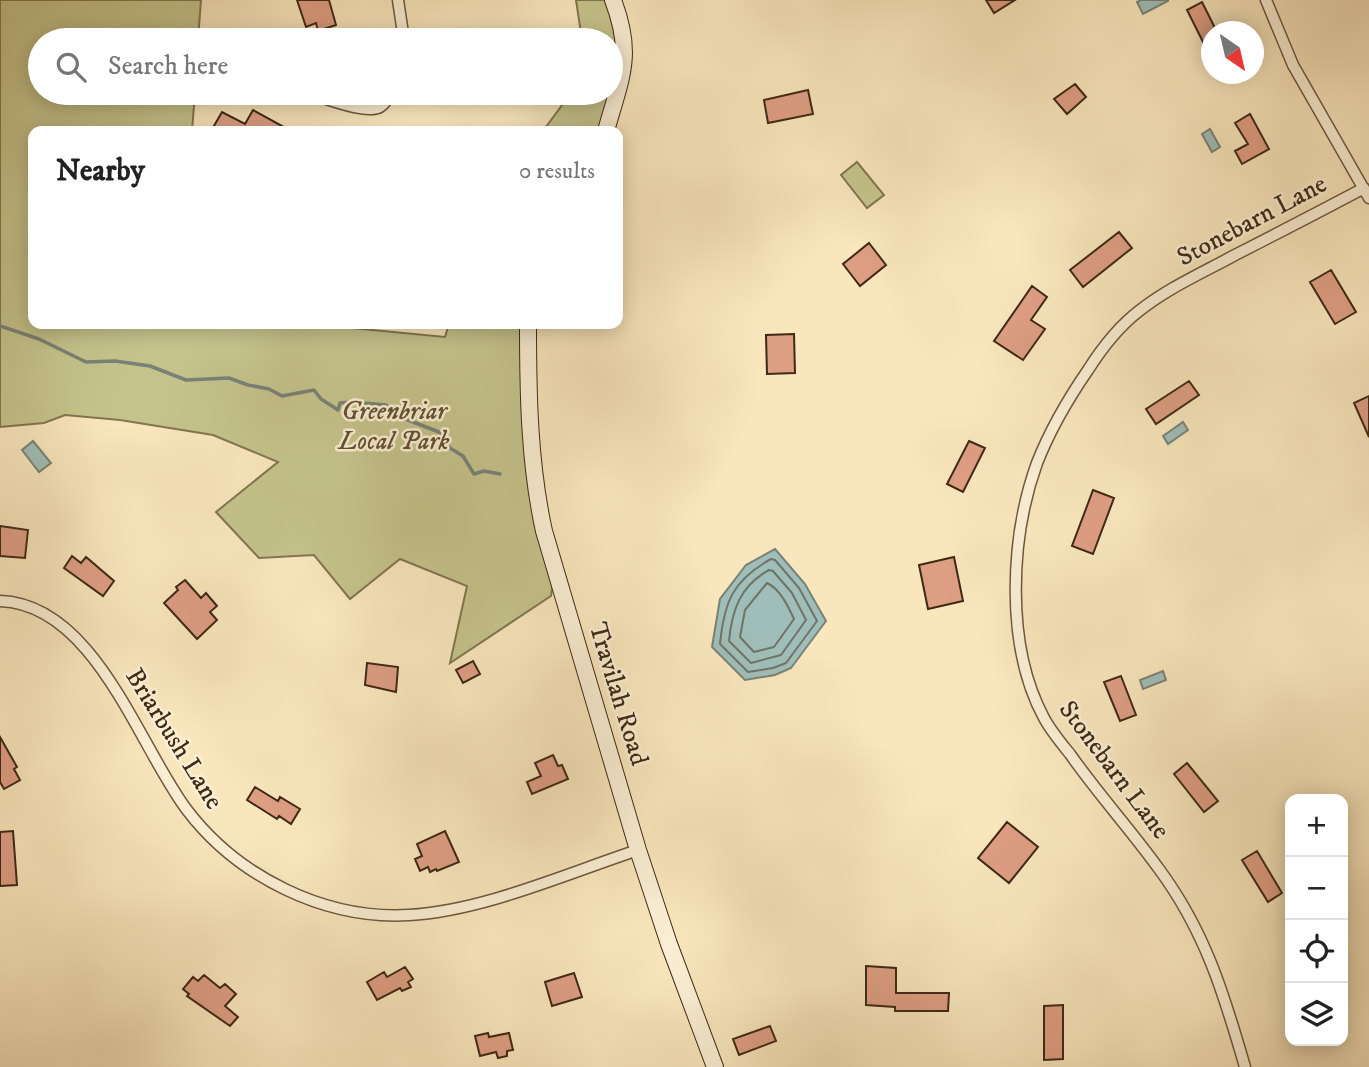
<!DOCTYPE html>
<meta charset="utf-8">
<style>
body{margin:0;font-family:"IM FELL DW Pica",serif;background:#f2f2f2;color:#222}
.controls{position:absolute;right:21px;bottom:21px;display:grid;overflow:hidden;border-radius:14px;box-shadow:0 4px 18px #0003}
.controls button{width:63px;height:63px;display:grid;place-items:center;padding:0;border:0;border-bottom:2px solid #e0e0e0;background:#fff;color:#222;font:35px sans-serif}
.compass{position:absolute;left:1201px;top:21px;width:63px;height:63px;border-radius:50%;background:#fff;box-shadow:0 4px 18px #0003;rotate:146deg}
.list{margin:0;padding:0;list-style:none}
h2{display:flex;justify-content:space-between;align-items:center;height:91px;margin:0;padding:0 28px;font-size:30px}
h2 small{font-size:23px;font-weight:400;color:#767676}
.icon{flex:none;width:38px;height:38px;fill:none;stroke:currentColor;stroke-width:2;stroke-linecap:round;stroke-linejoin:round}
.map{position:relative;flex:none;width:1369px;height:1067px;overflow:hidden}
.search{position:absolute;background:#fff;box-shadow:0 4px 18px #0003;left:28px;top:28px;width:595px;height:77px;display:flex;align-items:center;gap:18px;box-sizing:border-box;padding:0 24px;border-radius:38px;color:#767676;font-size:26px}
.panel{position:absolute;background:#fff;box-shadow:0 4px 18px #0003;left:28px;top:126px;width:595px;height:203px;border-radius:14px}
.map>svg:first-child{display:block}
.green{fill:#c5c38c;stroke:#827650;stroke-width:2}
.water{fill:#a0beb9;stroke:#798277;stroke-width:2}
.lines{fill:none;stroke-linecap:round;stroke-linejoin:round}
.shore{stroke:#6f7467;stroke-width:2}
.stream{stroke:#798277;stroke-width:3.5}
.building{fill:#de9e84;stroke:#3e2915;stroke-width:2}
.street-casing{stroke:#6d583f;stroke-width:13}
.secondary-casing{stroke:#3e2915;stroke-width:18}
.street{stroke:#fbefd4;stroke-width:10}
.secondary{stroke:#fbefd4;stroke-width:16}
.labels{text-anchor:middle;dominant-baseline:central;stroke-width:5;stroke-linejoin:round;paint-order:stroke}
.street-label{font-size:26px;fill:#3e2915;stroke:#fbefd4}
.park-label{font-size:26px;font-style:italic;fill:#605033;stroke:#fbefd4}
</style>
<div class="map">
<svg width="1369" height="1067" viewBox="0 0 1369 1067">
<rect width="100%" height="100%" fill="#f9e6bd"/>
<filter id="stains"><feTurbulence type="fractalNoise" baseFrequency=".00286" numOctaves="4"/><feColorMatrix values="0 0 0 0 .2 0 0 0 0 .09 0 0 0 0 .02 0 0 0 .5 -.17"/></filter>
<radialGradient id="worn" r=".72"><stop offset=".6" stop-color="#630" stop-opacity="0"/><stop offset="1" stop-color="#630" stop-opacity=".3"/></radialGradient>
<!-- green -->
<path class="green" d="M0,0h201l-3,40h-158v53h155l-3,38h-159v193h277l135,13 4,-13h79v76l27,169 -4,27 -101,67 17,-77 -67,-27 -50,40 -36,-44 -55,3 -43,-46 62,-50 -65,-27 -93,-15 -55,-5 -21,8 -44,4z
M576,0h37l12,43 -19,88h-63l28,-38h40v-53h-29z
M857,162l27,33 -17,13 -26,-33z"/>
<!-- water -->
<path class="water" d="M1141,0h27v1l-25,13 -6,-12z
M1210,129l10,18 -8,5 -10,-18z
M1183,422l5,8 -20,14 -5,-8z
M33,441l18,22 -12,9 -17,-22z
M775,549l30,35 21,37 -35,47 -16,7 -30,5 -33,-33 8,-48 26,-34z
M1163,671l3,9 -23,9 -3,-9z"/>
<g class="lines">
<!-- shore -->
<path class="shore" d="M771,559l4,1 24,28 18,33 -31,42 -13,5 -25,4 -28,-28c4,-42 13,-64 51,-85z
M769,570l4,1 19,22 14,27 -25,35 -30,8 -22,-22c3,-31 11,-55 40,-71z
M767,583c13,6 21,23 27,36l-20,28 -20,5 -14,-15 5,-27z"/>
<!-- stream -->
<path class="stream" d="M0,326l39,13 47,23 29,-1 35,5 36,14 43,-2 19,7 21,4 13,7 32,-6 7,9 17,11 2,-7 12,-1 34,3 9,10 44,17 11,16 13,8 11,18 10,-3 16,3"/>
</g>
<!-- building -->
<path class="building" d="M297,0h32l7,25 -18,6 -2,-8 -10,4z
M986,0h29l-21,13z
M1202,2l15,30h-5v28l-25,-50z
M1075,84l11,13 -19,17 -13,-15z
M808,90l5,24 -45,9 -4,-23z
M253,110l38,21h-80l11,-19 23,12z
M1250,114l19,35 -27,15 -7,-13 13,-7 -13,-21z
M1119,232l13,16 -49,39 -13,-17z
M869,243l17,22 -26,21 -17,-22z
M1331,270l25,42 -21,12 -25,-42z
M1032,286l15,11 -16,23 14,9 -22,31 -29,-19z
M794,334l1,39 -28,1 -1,-39z
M1189,381l10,14 -43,29 -10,-15z
M1369,396v41l-15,-34z
M969,441l16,7 -22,44 -16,-8z
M1093,490l21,8 -21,56 -21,-8z
M0,526l28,4 -3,28 -25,-2z
M72,556l9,7 5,-6 28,24 -11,15 -39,-28z
M954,557l9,44 -35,8 -9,-44z
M185,580l16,18 5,-5 11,13 -7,6 7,8 -20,19 -33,-36 14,-13 -2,-3z
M473,661l7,13 -17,9 -7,-13z
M367,663l31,4 -2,25 -31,-7z
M1121,676l15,39 -16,6 -16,-39z
M0,737l17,30 -3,2 6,11 -16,9 -4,-7z
M553,755l5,11 4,-1 6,14 -36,15 -5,-12 14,-6 -6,-13z
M1187,763l31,38 -14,11 -30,-38z
M255,787l23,14 2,-4 20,12 -9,15 -12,-8 -2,3 -30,-19z
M1007,822l31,25 -29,36 -31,-25z
M13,831l4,54 -17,1v-54z
M445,831l14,31 -22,9 -1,-2 -6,3 -2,-5 -8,4 -5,-12 7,-3 -5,-12z
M1257,851l25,42 -14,9 -26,-42z
M866,966l30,2v25h53l-1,18h-53v-4l-29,-2z
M405,967l8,12 -5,3 3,5 -9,4 -2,-3 -23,12 -10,-18 17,-10 3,5z
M574,973l8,24 -30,9 -7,-24z
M204,975l16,13 5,-4 11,10 -11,12 13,11 -8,9 -43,-30 2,-2 -6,-5 10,-12 5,4z
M1063,1005v54l-19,1v-54z
M770,1026l6,15 -37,14 -6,-16z
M488,1033l1,4 20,-4 4,17 -6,1v5l-9,2 -2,-6 -16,4 -5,-20z"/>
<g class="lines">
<!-- street casing -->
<g class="street-casing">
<path id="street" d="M398,0l6,40
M1266,0l27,65 76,133
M307,93c16,4 59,22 73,14 5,-3 8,-9 9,-14
M0,601c95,3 139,146 187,209 51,67 138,110 222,105 74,-4 159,-42 229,-65
M1245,1067c-21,-73 -40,-136 -86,-198 -28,-39 -61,-75 -89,-115 -9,-11 -19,-23 -26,-36 -39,-72 -34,-180 -7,-255 13,-33 31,-64 51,-93 14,-22 30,-43 51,-59 29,-23 63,-38 96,-56 43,-22 86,-44 129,-67"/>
</g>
<!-- secondary casing -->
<g class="secondary-casing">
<path id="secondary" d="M606,131c15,-54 28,-76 7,-131
M528,324c0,69 1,139 16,207l94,319 31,94 46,123"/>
</g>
<!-- street -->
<use href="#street" class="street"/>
<!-- secondary -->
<use href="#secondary" class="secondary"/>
</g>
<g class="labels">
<!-- street labels -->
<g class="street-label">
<text transform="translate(1252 221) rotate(-28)">Stonebarn Lane</text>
<text transform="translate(618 694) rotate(73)">Travilah Road</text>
<text transform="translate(174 739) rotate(58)">Briarbush Lane</text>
<text transform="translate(1114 770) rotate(53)">Stonebarn Lane</text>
</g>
<!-- park labels -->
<g class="park-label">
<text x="394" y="411">Greenbriar<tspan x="394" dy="30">Local Park</tspan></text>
</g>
</g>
<rect width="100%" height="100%" filter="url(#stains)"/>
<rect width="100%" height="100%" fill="url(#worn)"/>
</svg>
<div class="controls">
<button>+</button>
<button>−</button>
<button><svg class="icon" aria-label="locate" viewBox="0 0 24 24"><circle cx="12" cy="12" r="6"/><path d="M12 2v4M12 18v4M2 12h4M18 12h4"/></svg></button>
<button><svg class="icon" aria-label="layers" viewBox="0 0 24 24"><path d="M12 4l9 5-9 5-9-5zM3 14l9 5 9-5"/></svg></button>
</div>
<svg class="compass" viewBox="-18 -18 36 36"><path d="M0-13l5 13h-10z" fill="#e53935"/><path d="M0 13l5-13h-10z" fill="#767676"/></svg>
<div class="search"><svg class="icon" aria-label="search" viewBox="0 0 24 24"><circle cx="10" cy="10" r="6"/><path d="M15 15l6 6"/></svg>Search here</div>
<section class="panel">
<h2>Nearby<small>0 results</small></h2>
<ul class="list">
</ul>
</section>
</div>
